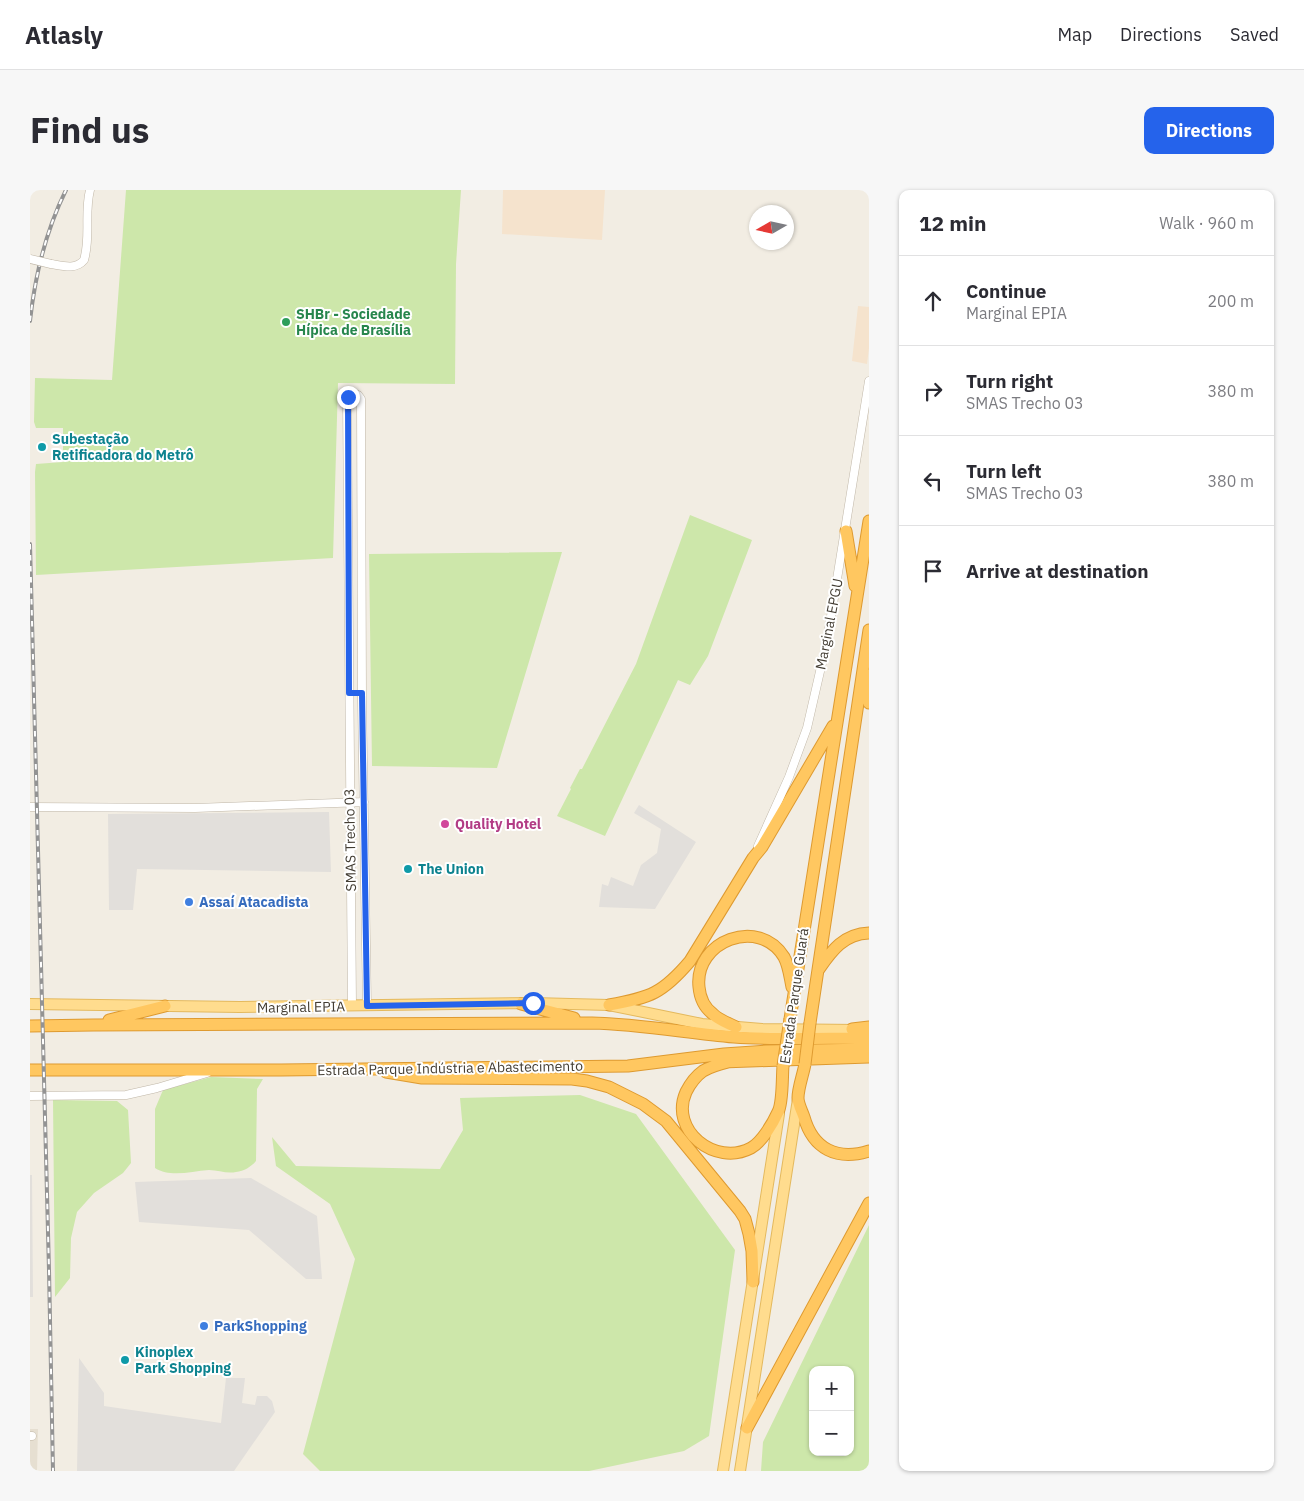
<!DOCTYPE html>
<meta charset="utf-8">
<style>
body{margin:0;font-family:"IBM Plex Sans",sans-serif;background:#f7f7f7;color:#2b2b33}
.controls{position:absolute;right:15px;bottom:15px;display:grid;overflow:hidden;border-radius:10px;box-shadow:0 1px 4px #0004}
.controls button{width:45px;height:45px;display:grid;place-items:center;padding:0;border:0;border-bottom:1px solid #e1e1e2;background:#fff;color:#2b2b33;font:25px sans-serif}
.compass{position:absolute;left:719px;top:15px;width:45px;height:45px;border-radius:50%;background:#fff;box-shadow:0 1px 4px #0004;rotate:261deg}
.stop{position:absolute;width:15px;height:15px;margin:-11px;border:4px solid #2563eb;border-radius:50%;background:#fff}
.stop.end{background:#2563eb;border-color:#fff;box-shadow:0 1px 5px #0008}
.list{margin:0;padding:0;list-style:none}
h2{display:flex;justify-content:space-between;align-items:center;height:65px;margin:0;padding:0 20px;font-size:21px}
h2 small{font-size:16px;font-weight:400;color:#7c7c81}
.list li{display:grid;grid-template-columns:32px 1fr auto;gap:15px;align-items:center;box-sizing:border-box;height:90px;padding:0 20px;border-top:1px solid #e1e1e2}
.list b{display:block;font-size:19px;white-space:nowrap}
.list p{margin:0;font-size:16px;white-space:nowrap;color:#7c7c81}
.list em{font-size:16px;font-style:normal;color:#7c7c81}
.icon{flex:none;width:28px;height:28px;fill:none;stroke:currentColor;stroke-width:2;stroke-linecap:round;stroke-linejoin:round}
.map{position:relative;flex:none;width:839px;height:1281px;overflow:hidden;border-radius:10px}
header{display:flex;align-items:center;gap:30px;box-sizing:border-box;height:70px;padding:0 25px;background:#fff;border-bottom:1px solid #e1e1e2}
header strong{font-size:24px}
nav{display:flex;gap:28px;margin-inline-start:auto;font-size:18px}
.intro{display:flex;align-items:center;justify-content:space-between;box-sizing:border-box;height:120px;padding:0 30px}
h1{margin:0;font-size:35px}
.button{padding:12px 22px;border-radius:10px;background:#2563eb;color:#fff;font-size:18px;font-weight:700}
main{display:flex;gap:30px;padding:0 30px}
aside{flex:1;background:#fff;border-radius:10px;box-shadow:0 1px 4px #0004}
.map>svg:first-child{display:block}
.residential{fill:#e6dfd1}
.commercial{fill:#f5e3cd}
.green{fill:#cde7aa;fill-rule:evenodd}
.parking{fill:#e2dfdb}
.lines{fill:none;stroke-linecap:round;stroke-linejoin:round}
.minor-casing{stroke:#c0b7a8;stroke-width:9}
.major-casing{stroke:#e4b95e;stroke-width:12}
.highway-casing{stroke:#de9a30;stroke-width:13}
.minor{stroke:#fff;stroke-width:8}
.major{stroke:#ffdc8e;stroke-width:10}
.highway{stroke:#ffc760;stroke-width:11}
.rail-casing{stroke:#939393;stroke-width:4}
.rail{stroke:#fff;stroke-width:2;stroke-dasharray:5.5;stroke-linecap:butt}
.minor-bridge-casing{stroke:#c0b7a8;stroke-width:9;stroke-linecap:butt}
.highway-bridge-casing{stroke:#de9a30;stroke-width:13;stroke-linecap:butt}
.minor-bridge{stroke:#fff;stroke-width:8}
.highway-bridge{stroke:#ffc760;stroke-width:11}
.route{stroke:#2563eb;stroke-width:6}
.leisure-dot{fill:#2e9e5b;stroke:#fff;stroke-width:2}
.culture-dot{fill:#0f9aa8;stroke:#fff;stroke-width:2}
.hotel-dot{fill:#d1479c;stroke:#fff;stroke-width:2}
.shop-dot{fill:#3f7fe0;stroke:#fff;stroke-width:2}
.labels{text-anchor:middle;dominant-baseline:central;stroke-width:4;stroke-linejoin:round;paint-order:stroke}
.leisure-label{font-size:14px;font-weight:bold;fill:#27864d;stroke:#fff;text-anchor:start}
.culture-label{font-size:14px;font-weight:bold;fill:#0d838f;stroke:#fff;text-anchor:start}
.street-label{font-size:14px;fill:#433d33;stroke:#fff}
.hotel-label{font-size:14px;font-weight:bold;fill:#b23c85;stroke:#fff;text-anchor:start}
.shop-label{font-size:14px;font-weight:bold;fill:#366cbe;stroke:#fff;text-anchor:start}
</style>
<header>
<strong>Atlasly</strong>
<nav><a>Map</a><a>Directions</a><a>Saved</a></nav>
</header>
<div class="intro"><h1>Find us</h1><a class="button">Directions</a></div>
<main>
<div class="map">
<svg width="839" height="1281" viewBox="0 0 839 1281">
<rect width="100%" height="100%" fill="#f2ede3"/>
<!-- residential -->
<path class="residential" d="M0,1239h8l-1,41 -2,1h-5z"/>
<!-- commercial -->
<path class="commercial" d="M473,0h102l-3,50 -100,-6z
M828,116l11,1v41l-2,16 -15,-3z"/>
<!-- green -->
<path class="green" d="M96,0h335l-5,74 -1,120 -117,-1 -5,175 -297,17 -1,-103 1,-8 27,-2v-34h-27l-2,-6 1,-44 77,2z
M660,325l62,25 -44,116 -18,29 -12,-5 -73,156 -48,-20 14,-27 -1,-1 10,-19h2l54,-105z
M532,362l-65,216 -125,-2 -3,-212z
M181,887l52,2 -6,10 -1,72c-5,6 -12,10 -20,11 -9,2 -18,-2 -27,-2 -18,1 -38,8 -54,-2v-59l8,-19z
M550,905l56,19 99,136 -26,186 -25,15 -95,20h-269l-17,-17 52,-195 -25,-55 -54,-38 -4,-29 24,29 144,3 23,-39 -3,-32z
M23,910l64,1 11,9 3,53 -8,10 -29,20 -17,19 -6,26 -1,40 -15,19z
M839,1035v246h-108l2,-29zM783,1180h37v82h-37z"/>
<!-- parking -->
<path class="parking" d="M609,615l57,37 -41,67 -56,-2 3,-23 6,2 3,-9 22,9 8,-21 16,-12 4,-24 -27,-16z
M299,622l2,60 -194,-3 -4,41h-24l-1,-96z
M0,985h2l1,122h-3z
M221,988l66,38 5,63h-16l-57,-49 -110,-8 -4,-40z
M49,1168l25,35v13l117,17 5,-45h19l-3,25 13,2 2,-9h10l5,5 3,11 -41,59h-157z"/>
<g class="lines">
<!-- minor casing -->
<g class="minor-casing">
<path id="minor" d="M21,74c12,2 25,6 33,-4 7,-23 0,-47 6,-70
M0,617l165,1 169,-6
M728,656l31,-69 18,-49 20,-87 42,-260
M322,816l-5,-607c2,-5 7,-6 11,-4l3,4 1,301 5,306
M0,906l96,-1 31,-7 50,-15
M0,1246h2"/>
</g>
<!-- major casing -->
<g class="major-casing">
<path id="major" d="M0,814l210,3 293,-4 76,2 93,19 60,5 96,1
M693,1281l56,-357
M710,1281l58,-372"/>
</g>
<!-- highway casing -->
<g class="highway-casing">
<path id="highway" d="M816,341l9,55
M837,485l2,28
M789,779c13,-19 25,-35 50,-36
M491,814l53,14
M579,815c41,-7 54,-12 81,-44l63,-103 9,-11 71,-121
M760,829l79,-498
M79,830l56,-14
M780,833l59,-393
M0,836l63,-1 499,-2c48,1 95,10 142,14 45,3 90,1 135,1
M706,837c-8,-4 -17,-7 -23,-13 -8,-6 -13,-16 -14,-27 -5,-46 60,-71 85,-30 5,9 6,21 8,30
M822,839l17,-2
M692,872l147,-5
M698,872c-8,2 -18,5 -25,9 -7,5 -13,13 -17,21 -17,38 29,75 65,56 11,-6 22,-25 27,-36 5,-9 4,-35 5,-46
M775,874c-2,11 -7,24 -7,34 0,6 4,13 6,19 9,32 33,44 65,34
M0,880h251l347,-4 96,-12 42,-3 103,-2
M356,882l36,6 150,1 15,2 22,6 34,17 23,17 74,90 5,8 4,15 3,17 1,31
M717,1238l122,-225"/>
</g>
<!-- minor -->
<use href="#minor" class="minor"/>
<!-- major -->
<use href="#major" class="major"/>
<!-- highway -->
<use href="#highway" class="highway"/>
<!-- rail casing -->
<g class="rail-casing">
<path id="rail" d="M0,131c5,-45 16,-91 36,-131
M0,354l19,726 4,201"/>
</g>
<!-- rail -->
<use href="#rail" class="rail"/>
<!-- minor-bridge casing -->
<g class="minor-bridge-casing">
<path id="minor-bridge" d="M0,69l21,5"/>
</g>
<!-- highway-bridge casing -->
<g class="highway-bridge-casing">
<path id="highway-bridge" d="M775,874l5,-41
M753,876l7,-47"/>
</g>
<!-- minor-bridge -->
<use href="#minor-bridge" class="minor-bridge"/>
<!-- highway-bridge -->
<use href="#highway-bridge" class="highway-bridge"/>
</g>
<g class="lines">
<!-- route -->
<path class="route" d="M318,207l1,296h13l5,313 166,-3"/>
</g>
<!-- markers -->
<circle class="leisure-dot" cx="256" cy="132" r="5"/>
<g class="culture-dot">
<circle cx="12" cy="257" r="5"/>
<circle cx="378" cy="679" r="5"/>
<circle cx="95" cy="1170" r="5"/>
</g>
<circle class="hotel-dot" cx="415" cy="634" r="5"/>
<g class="shop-dot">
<circle cx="159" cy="712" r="5"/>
<circle cx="174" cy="1136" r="5"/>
</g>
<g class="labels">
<!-- leisure labels -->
<g class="leisure-label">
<text x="266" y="124">SHBr - Sociedade<tspan x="266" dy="16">Hípica de Brasília</tspan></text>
</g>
<!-- culture labels -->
<g class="culture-label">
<text x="22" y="249">Subestação<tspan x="22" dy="16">Retificadora do Metrô</tspan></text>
<text x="388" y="679">The Union</text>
<text x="105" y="1162">Kinoplex<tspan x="105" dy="16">Park Shopping</tspan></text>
</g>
<!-- street labels -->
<g class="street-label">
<text transform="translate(799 434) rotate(-79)">Marginal EPGU</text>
<text transform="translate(320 650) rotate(-91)">SMAS Trecho 03</text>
<text transform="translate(764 806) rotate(-82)">Estrada Parque Guará</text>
<text transform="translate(271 817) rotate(-1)">Marginal EPIA</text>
<text transform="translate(420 878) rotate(-1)">Estrada Parque Indústria e Abastecimento</text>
</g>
<!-- hotel labels -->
<g class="hotel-label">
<text x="425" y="634">Quality Hotel</text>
</g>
<!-- shop labels -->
<g class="shop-label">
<text x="169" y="712">Assaí Atacadista</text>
<text x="184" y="1136">ParkShopping</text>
</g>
</g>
</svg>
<div class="controls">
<button>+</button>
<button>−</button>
</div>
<svg class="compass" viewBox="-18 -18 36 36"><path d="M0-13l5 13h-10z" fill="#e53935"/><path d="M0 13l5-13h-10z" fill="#7c7c81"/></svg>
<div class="stop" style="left:503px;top:813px"></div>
<div class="stop end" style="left:318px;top:207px"></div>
</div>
<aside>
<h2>12 min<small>Walk · 960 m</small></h2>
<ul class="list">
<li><svg class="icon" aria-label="ahead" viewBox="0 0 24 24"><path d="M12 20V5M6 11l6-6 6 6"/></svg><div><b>Continue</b><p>Marginal EPIA</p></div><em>200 m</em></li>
<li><svg class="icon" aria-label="right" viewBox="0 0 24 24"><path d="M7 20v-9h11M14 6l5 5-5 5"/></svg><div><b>Turn right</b><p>SMAS Trecho 03</p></div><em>380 m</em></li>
<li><svg class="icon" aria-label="left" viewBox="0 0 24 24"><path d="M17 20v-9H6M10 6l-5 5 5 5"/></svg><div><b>Turn left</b><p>SMAS Trecho 03</p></div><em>380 m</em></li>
<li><svg class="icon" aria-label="arrive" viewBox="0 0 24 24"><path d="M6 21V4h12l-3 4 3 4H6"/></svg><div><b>Arrive at destination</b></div></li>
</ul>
</aside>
</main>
